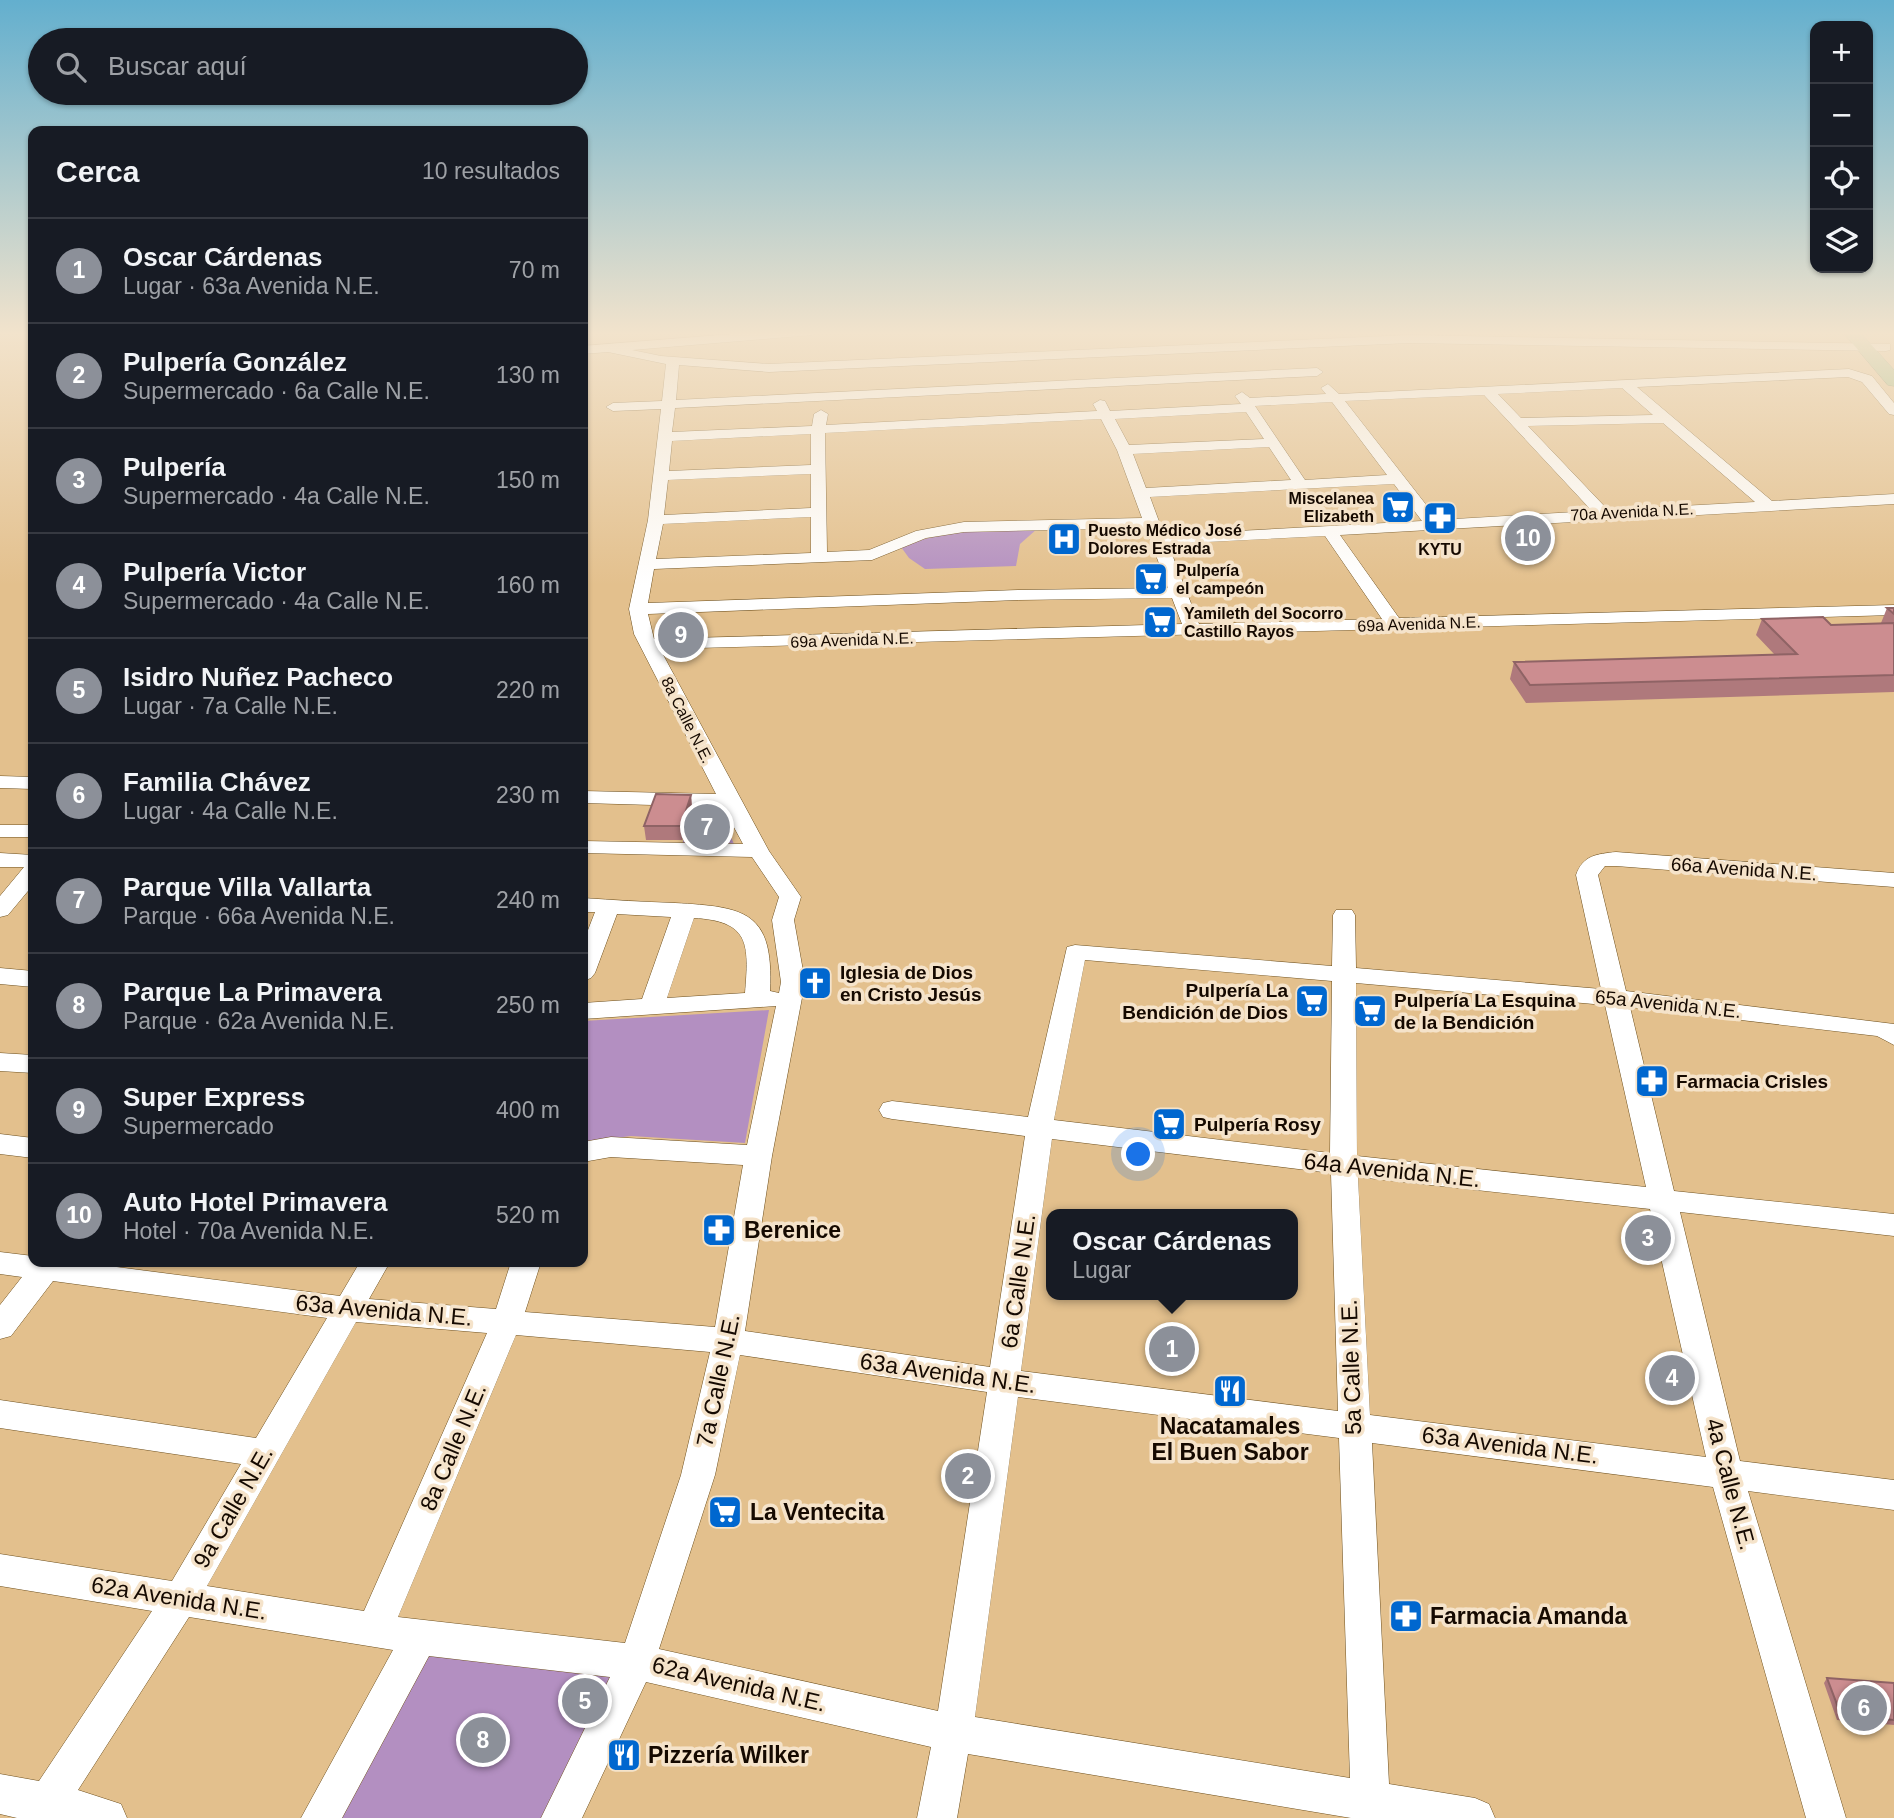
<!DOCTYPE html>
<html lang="es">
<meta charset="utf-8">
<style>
body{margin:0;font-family:Helvetica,sans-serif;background:#242831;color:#f1f3f6}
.controls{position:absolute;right:21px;top:21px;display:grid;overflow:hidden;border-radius:14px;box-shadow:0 2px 5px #0004}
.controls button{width:63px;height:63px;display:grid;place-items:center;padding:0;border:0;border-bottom:2px solid #363941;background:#171b24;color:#f1f3f6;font:35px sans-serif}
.you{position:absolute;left:1139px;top:1155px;width:24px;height:24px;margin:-18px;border:5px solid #fff;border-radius:50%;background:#1a73e8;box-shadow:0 0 0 10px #1a73e833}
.badge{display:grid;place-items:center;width:46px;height:46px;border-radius:50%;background:#8c9099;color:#fff;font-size:23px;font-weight:700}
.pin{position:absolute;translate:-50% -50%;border:4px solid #fff;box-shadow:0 2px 7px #0006}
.popup{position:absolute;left:1046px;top:1209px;width:252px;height:91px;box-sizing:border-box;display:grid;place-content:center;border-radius:14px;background:#171b24;filter:drop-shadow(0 2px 5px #0005);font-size:23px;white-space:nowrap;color:#9ea1a6}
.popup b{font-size:26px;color:#f1f3f6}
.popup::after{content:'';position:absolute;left:50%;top:100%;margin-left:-14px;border:14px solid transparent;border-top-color:#171b24}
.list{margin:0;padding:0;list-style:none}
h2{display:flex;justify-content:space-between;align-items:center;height:91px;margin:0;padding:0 28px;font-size:30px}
h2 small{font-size:23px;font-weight:400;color:#9ea1a6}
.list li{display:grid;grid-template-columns:46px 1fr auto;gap:21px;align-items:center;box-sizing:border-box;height:105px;padding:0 28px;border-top:2px solid #363941}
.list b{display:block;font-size:26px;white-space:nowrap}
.list p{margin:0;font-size:23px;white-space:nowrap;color:#9ea1a6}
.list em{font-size:23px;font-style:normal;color:#9ea1a6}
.icon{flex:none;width:38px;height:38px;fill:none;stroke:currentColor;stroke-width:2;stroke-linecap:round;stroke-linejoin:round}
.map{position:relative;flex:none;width:1894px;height:1818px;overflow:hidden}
.search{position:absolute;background:#171b24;box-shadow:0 2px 5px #0004;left:28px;top:28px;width:560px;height:77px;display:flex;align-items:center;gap:18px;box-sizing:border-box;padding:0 24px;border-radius:38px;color:#9ea1a6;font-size:26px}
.panel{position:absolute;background:#171b24;box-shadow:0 2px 5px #0004;left:28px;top:126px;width:560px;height:1141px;border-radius:14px}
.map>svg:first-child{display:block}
.green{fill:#b38fc1}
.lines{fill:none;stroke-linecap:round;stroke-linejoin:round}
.minor-casing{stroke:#6e501e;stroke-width:1}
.highway-casing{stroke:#667b52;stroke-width:1}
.minor{fill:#fff;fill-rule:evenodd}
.highway{fill:#91b87e;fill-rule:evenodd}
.wall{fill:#af797c}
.shaded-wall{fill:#8f6365}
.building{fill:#cc8d90;stroke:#8f6365;stroke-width:2}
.labels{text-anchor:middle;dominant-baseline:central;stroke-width:7;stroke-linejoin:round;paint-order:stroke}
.far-poi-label{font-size:16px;font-weight:bold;fill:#150900;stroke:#f5e3ca;text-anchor:start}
.far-street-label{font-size:16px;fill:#150900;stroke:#f5e3ca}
.street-label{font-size:19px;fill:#150900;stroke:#f5e3ca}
.poi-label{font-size:19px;font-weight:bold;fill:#150900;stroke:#f5e3ca;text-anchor:start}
.near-street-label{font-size:23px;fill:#150900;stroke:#f5e3ca}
.near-poi-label{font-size:23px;font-weight:bold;fill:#150900;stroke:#f5e3ca;text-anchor:start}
</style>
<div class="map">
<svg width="1894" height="1818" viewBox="0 0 1894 1818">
<rect width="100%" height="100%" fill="#e3c08d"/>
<!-- green -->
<path class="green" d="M1037,529l-17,15 -4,22 -91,3 -16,-11 -8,-11c44,-18 89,-17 136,-18z
M694,805l24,4 16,35 -52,1z
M769,1010l-24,133 -114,-7 -48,6v-121z
M424,1638l213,24 -76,156h-239z"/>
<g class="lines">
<!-- minor casing -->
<g class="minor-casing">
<path id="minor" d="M770,331h48l-6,4 -180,15 29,6 108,8 640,-29 481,9v6l-4,1 -477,-8 -640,29 -90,-7 -3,35 641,-32 6,4 -6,4 -642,32 -3,24 140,-6 2,-12 7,-4 7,4 -2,11 271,-14 -4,-7 7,-4 5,1 5,10 131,-7 -6,-8 7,-4 8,6 76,-4 -5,-6 7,-4 11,10 510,-25 23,7 22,27v12l-5,-1 -27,-32 -14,-5 -211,10 135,114 122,-7v10l-554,31 59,83 495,-13v10l-1234,34 109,202 32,46 -7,23 11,62 -33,174 -27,175 245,36 35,-231 -133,-17 -9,-2 -4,-7 4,-7 9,-2 136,16 39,-170 8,-2 257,21 1,-51 3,-5h16l3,5 1,53 245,21 -25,-114c7,-20 21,-21 40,-23l278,21v14l-278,-21h-11l-7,9 28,116 268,33v21l-17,-9 -247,-29 44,184 220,23v22l-214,-24 60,249 154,19v30l-146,-19 98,327h-40l-93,-331 -341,-44 17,341 86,14 14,6 6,14h-144l-383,-64 -11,64h-40l14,-71 -285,-65 -64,136h-41l69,-141 -181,-21 -87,162h-41l92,-168 -204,-33 -111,173 43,14 6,14h-110l-17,-4v-40l39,7 113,-170 -152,-25v-32l172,27 69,-117 -241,-36v-28l256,38 71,-120 -274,-37 -42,55 -11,3v-34l22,-28 -22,-3v-22l33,4v6h45l262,34 20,-34h30l-21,37 127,10 15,-47h30l-16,50 190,15 28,-162 -132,-8 -28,5v-20l28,-5 136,8 29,-139 -193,13v-16l59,-4 29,-82 -54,-3 -22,59 -4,5 -8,3v-38l12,-31h-12v-14c30,2 61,4 92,5 70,4 99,8 95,88l9,2 2,-11 -9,-62 7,-23 -27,-40 -169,-4v-12l160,3 -20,-37 -140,-4v-12l133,3 -82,-160 -5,-25 19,-89 13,-111 -48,2 -7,-4 7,-4 49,-2 4,-37 -58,-12 -25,2v-8zM1622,388l31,27 -132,3 -23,-24zM1484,395l108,116 -154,9 -93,-119zM1332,402l55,73 -82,5 -50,-74zM1246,412l18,27 -135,6 -14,-26zM1101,419l16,31 25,68 -178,4 -48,9 -47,19 -42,2 -2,-119zM1663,423l92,79 -147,8 -80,-84zM811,434v31l-142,6 3,-30zM1269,447l22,33 -145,8 -13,-34zM811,474v34l-147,7 4,-35zM1394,484l28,37 -258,14 -14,-38zM811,517v36l-155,6 7,-35zM1146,528l22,60 -150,2 -370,13 6,-34 218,-9 54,-22 38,-6zM1325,536l57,83 -183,5 -31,-80zM1172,598l10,26 -528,15 -6,-25 370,-14zM694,918c56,3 55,26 51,75l-78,5zM1085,960l247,21 -2,172 -276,-33zM1356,983l249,22 41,182 -289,-31zM1052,1139l279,34 7,238 -317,-40zM1358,1177l292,32 56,248 -336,-42zM356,1322l131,11 -123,278 -157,-25zM516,1335l194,17 -29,123 -56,168 -227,-26zM740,1355l247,37 -49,319 -279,-62 56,-174zM1018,1397l321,41 11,340 -375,-61z
M0,776l33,1v12l-33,-1z
M0,825h33v12h-33z
M0,853l33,2v30l-25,30 -8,2v-21l24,-29h-24z
M0,968l33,3v16l-33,-3z
M0,1053l33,2v18l-33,-2z
M0,1134l33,4v20l-33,-4z"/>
</g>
<!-- highway casing -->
<g class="highway-casing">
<path id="highway" d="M1842,331h17l35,39v16l-6,-1z"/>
</g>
<!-- minor -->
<use href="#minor" class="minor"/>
<!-- highway -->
<use href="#highway" class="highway"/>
</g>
<!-- wall -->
<path class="wall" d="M1887,608h7v84l-368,11 -16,-24 4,-17 261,-7 -19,-20 6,-16 69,6 50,-2z
M691,795l1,14 -10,31h-36l-2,-14z
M1827,1678l67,5v42l-57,-5 -13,-37z"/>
<!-- shaded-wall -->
<path class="shaded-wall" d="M691,795l1,14 -10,31 -1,-14z"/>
<!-- building -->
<path class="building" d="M1887,608h7v6z
M1823,617l8,8 63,-2v52l-364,10 -16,-23 283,-8 -35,-35z
M656,794l35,1 -10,31h-37z
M1827,1678l67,5v37l-53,-5z"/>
<!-- sky -->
<linearGradient id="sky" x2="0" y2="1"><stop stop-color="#63afce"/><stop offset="0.57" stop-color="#f2e3cc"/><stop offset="1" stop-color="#f2e3cc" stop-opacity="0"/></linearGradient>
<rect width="1894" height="585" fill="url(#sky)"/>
<!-- icons -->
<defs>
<g id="supermarket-square" transform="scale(1.75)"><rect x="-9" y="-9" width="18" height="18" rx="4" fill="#0067cf" stroke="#f5e3ca"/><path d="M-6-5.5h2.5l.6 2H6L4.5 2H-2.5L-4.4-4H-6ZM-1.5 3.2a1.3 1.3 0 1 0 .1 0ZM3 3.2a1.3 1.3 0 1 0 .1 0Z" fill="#fff"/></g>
<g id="pharmacy-square" transform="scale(1.75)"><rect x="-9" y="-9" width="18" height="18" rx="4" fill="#0067cf" stroke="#f5e3ca"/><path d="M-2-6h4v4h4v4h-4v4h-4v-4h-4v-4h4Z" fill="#fff"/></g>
<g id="hospital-square" transform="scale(1.75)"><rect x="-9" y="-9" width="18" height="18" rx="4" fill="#0067cf" stroke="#f5e3ca"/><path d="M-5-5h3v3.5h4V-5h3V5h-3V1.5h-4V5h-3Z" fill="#fff"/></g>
<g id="church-square" transform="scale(1.75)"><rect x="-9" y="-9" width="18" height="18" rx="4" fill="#0067cf" stroke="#f5e3ca"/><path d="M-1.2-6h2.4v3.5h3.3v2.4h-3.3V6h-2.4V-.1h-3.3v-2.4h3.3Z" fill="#fff"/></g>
<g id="restaurant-square" transform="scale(1.75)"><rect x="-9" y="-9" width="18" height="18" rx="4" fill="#0067cf" stroke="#f5e3ca"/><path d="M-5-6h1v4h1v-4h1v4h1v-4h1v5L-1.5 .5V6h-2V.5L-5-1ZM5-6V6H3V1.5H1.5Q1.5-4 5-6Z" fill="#fff"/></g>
</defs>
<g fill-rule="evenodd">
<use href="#supermarket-square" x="1398" y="507"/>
<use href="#pharmacy-square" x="1440" y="518"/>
<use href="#hospital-square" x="1064" y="539"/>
<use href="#supermarket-square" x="1151" y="579"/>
<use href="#supermarket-square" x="1160" y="622"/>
<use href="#church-square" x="815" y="983"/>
<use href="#supermarket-square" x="1312" y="1001"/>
<use href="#supermarket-square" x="1370" y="1011"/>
<use href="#pharmacy-square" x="1652" y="1081"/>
<use href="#supermarket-square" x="1169" y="1124"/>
<use href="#pharmacy-square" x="719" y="1230"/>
<use href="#restaurant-square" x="1230" y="1391"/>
<use href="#supermarket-square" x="725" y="1512"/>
<use href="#pharmacy-square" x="1406" y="1616"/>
<use href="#restaurant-square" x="624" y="1755"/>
</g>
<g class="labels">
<!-- far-poi labels -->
<g class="far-poi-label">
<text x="1374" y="498" text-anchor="end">Miscelanea<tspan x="1374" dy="18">Elizabeth</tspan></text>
<text x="1088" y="530">Puesto Médico José<tspan x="1088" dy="18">Dolores Estrada</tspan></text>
<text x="1440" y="549" text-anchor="middle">KYTU</text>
<text x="1176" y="570">Pulpería<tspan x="1176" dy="18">el campeón</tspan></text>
<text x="1184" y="613">Yamileth del Socorro<tspan x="1184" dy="18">Castillo Rayos</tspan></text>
</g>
<!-- far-street labels -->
<g class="far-street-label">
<text transform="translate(1632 512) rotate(-3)">70a Avenida N.E.</text>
<text transform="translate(1419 624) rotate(-2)">69a Avenida N.E.</text>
<text transform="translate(852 640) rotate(-2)">69a Avenida N.E.</text>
<text transform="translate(687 720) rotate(63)">8a Calle N.E.</text>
</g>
<!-- street labels -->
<g class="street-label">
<text transform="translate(1744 869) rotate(4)">66a Avenida N.E.</text>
<text transform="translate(1668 1004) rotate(6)">65a Avenida N.E.</text>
</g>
<!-- poi labels -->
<g class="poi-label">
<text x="840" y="972">Iglesia de Dios<tspan x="840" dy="22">en Cristo Jesús</tspan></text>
<text x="1288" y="990" text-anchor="end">Pulpería La<tspan x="1288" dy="22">Bendición de Dios</tspan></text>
<text x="1394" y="1000">Pulpería La Esquina<tspan x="1394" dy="22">de la Bendición</tspan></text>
<text x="1676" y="1081">Farmacia Crisles</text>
<text x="1194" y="1124">Pulpería Rosy</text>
</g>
<!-- near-street labels -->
<g class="near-street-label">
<text transform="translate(1392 1170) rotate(6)">64a Avenida N.E.</text>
<text transform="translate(1018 1281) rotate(-82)">6a Calle N.E.</text>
<text transform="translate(384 1310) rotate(5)">63a Avenida N.E.</text>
<text transform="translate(1351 1367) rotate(-92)">5a Calle N.E.</text>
<text transform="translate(948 1373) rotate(8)">63a Avenida N.E.</text>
<text transform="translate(718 1380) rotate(-78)">7a Calle N.E.</text>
<text transform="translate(1510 1445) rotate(7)">63a Avenida N.E.</text>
<text transform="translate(453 1447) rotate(-67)">8a Calle N.E.</text>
<text transform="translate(1731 1484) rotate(75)">4a Calle N.E.</text>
<text transform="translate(233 1507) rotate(-60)">9a Calle N.E.</text>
<text transform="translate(179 1598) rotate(9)">62a Avenida N.E.</text>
<text transform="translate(739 1684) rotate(13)">62a Avenida N.E.</text>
</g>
<!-- near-poi labels -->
<g class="near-poi-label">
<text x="744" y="1230">Berenice</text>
<text x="1230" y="1426" text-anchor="middle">Nacatamales<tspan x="1230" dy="26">El Buen Sabor</tspan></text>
<text x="750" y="1512">La Ventecita</text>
<text x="1430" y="1616">Farmacia Amanda</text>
<text x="648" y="1755">Pizzería Wilker</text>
</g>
</g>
</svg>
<div class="controls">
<button>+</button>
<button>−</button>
<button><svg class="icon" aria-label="locate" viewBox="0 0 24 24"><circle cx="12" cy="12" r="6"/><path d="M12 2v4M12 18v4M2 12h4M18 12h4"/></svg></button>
<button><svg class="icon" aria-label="layers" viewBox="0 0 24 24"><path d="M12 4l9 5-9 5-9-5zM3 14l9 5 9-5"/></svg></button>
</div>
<div class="you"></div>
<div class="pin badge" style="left:1172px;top:1349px">1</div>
<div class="popup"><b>Oscar Cárdenas</b>Lugar</div>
<div class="pin badge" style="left:968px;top:1476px">2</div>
<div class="pin badge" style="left:1648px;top:1238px">3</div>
<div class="pin badge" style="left:1672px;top:1378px">4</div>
<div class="pin badge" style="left:585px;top:1701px">5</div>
<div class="pin badge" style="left:1864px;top:1708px">6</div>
<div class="pin badge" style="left:707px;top:827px">7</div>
<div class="pin badge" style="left:483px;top:1740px">8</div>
<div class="pin badge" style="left:681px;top:635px">9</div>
<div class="pin badge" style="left:1528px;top:538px">10</div>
<div class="search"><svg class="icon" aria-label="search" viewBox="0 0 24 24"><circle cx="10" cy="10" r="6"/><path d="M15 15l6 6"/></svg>Buscar aquí</div>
<section class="panel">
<h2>Cerca<small>10 resultados</small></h2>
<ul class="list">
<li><span class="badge">1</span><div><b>Oscar Cárdenas</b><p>Lugar · 63a Avenida N.E.</p></div><em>70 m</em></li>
<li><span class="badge">2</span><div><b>Pulpería González</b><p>Supermercado · 6a Calle N.E.</p></div><em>130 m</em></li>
<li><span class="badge">3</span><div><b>Pulpería</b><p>Supermercado · 4a Calle N.E.</p></div><em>150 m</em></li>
<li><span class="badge">4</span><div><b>Pulpería Victor</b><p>Supermercado · 4a Calle N.E.</p></div><em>160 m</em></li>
<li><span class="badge">5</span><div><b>Isidro Nuñez Pacheco</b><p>Lugar · 7a Calle N.E.</p></div><em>220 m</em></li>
<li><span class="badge">6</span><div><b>Familia Chávez</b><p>Lugar · 4a Calle N.E.</p></div><em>230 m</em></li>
<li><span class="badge">7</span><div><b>Parque Villa Vallarta</b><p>Parque · 66a Avenida N.E.</p></div><em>240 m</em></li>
<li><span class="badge">8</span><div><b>Parque La Primavera</b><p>Parque · 62a Avenida N.E.</p></div><em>250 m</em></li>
<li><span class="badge">9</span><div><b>Super Express</b><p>Supermercado</p></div><em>400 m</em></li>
<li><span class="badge">10</span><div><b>Auto Hotel Primavera</b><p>Hotel · 70a Avenida N.E.</p></div><em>520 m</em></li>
</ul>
</section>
</div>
